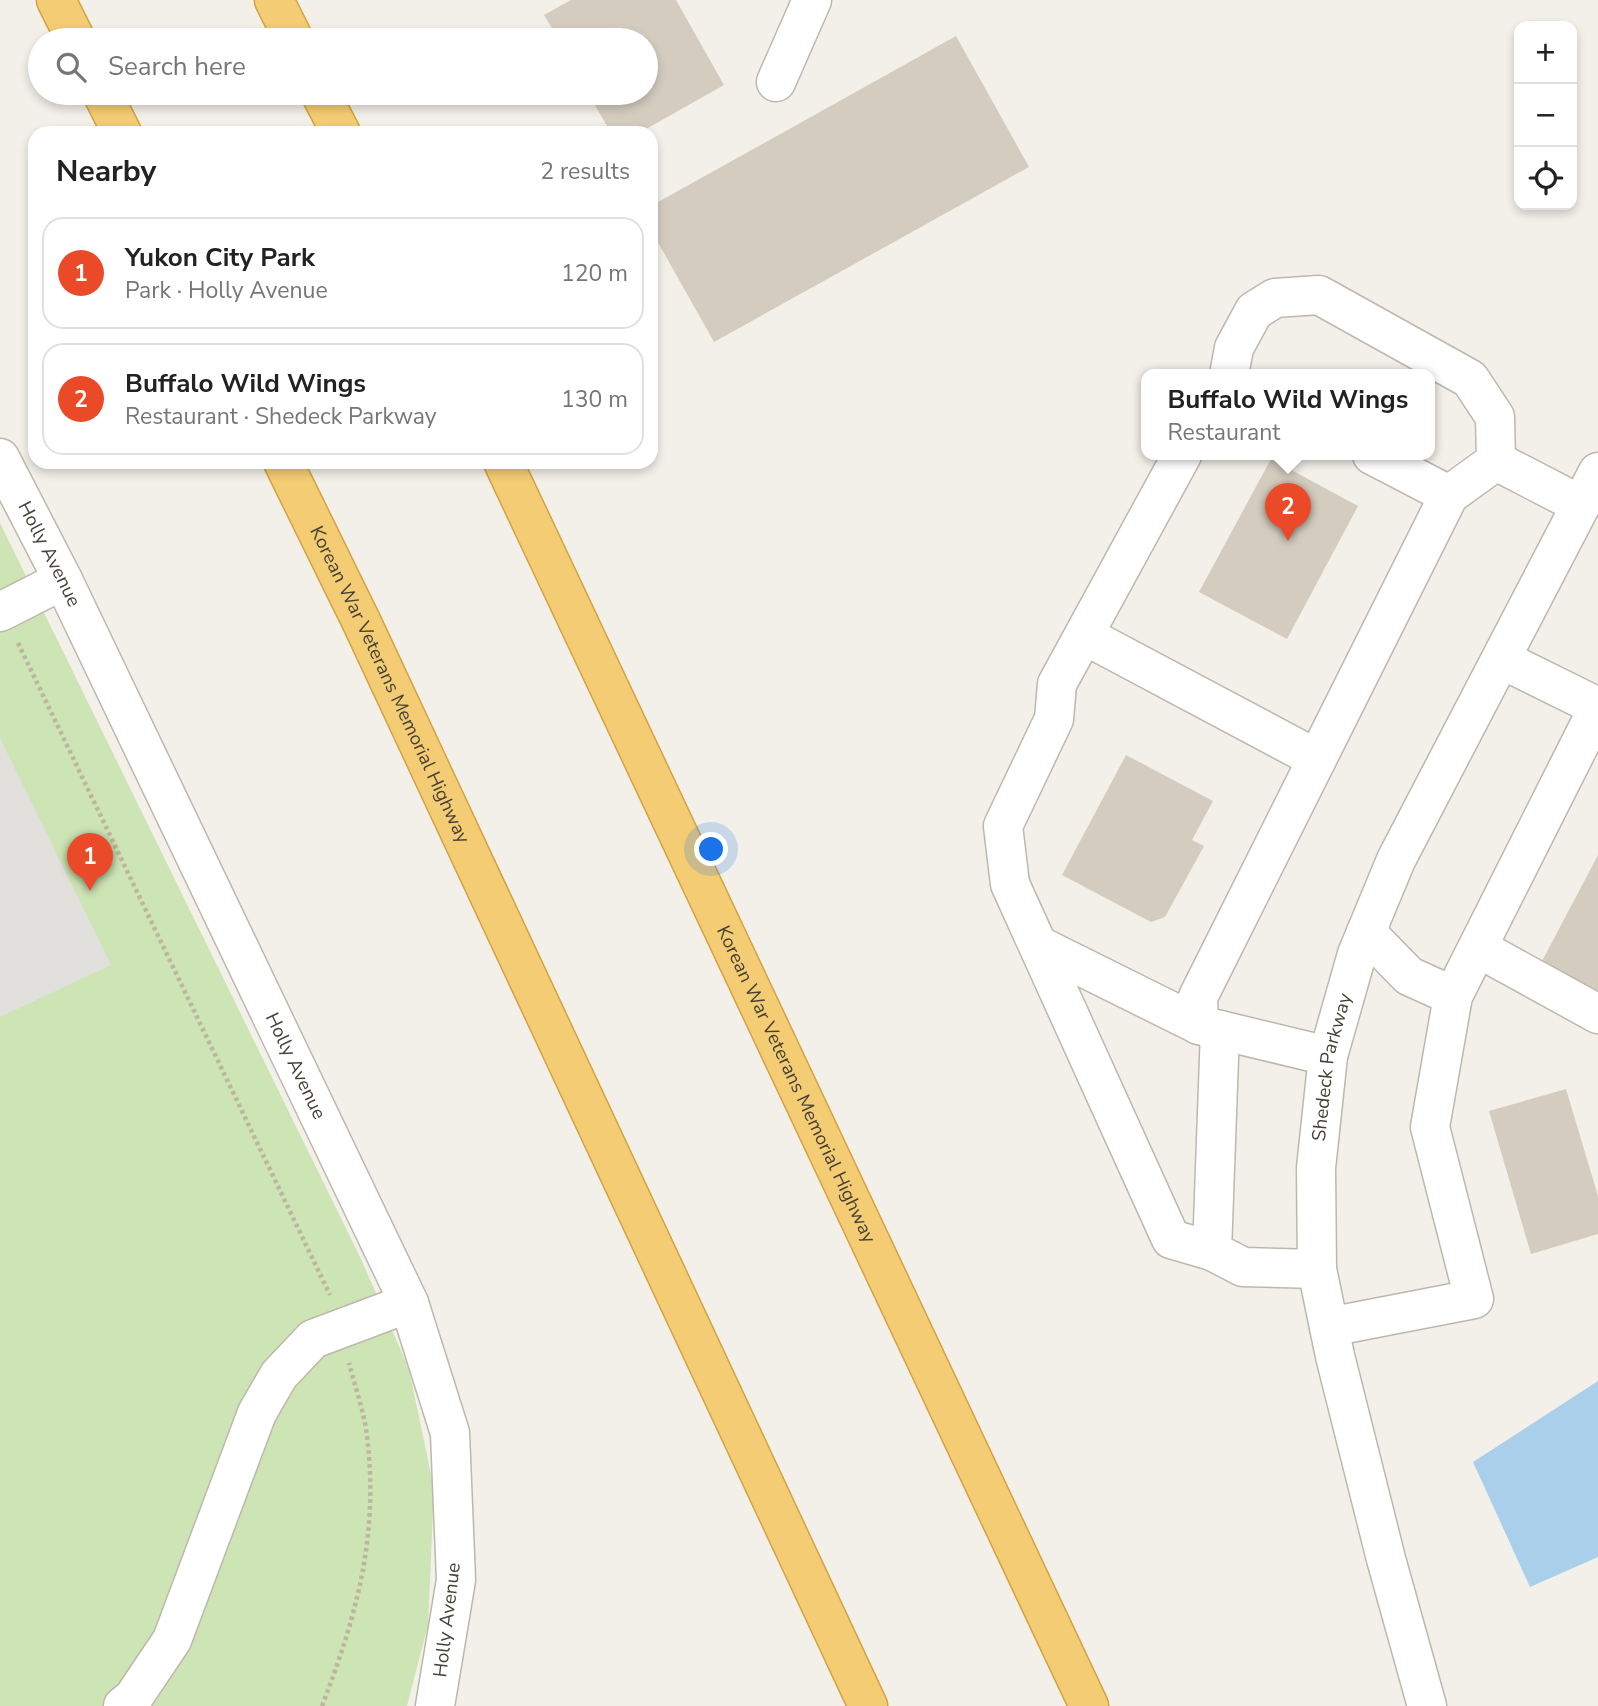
<!DOCTYPE html>
<meta charset="utf-8">
<style>
body{margin:0;font-family:"Nunito Sans",sans-serif;background:#f2f2f2;color:#222}
.controls{position:absolute;right:21px;top:21px;display:grid;overflow:hidden;border-radius:14px;box-shadow:0 4px 10px #0003}
.controls button{width:63px;height:63px;display:grid;place-items:center;padding:0;border:0;border-bottom:2px solid #e0e0e0;background:#fff;color:#222;font:35px sans-serif}
.you{position:absolute;left:712px;top:850px;width:24px;height:24px;margin:-18px;border:5px solid #fff;border-radius:50%;background:#1a73e8;box-shadow:0 0 0 10px #1a73e833}
.badge{display:grid;place-items:center;width:46px;height:46px;border-radius:50%;background:#eb4a28;color:#fff;font-size:23px;font-weight:700}
.pin{position:absolute;translate:-50% -58px;filter:drop-shadow(0 2px 4px #0008)}
.pin::after{content:'';position:absolute;top:37px;width:24px;height:21px;background:inherit;clip-path:polygon(0 0,100% 0,50% 100%)}
.popup{position:absolute;left:1141px;top:369px;width:294px;height:91px;box-sizing:border-box;display:grid;place-content:center;border-radius:14px;background:#fff;filter:drop-shadow(0 2px 5px #0005);font-size:23px;white-space:nowrap;color:#767676}
.popup b{font-size:26px;color:#222}
.popup::after{content:'';position:absolute;left:50%;top:100%;margin-left:-14px;border:14px solid transparent;border-top-color:#fff}
.list{margin:0;padding:0;list-style:none}
h2{display:flex;justify-content:space-between;align-items:center;height:91px;margin:0;padding:0 28px;font-size:30px}
h2 small{font-size:23px;font-weight:400;color:#767676}
.list li{display:grid;grid-template-columns:46px 1fr auto;gap:21px;align-items:center;box-sizing:border-box;height:112px;margin:0 14px 14px;padding:0 14px;border:2px solid #e0e0e0;border-radius:21px}
.list b{display:block;font-size:26px;white-space:nowrap}
.list p{margin:0;font-size:23px;white-space:nowrap;color:#767676}
.list em{font-size:23px;font-style:normal;color:#767676}
.icon{flex:none;width:38px;height:38px;fill:none;stroke:currentColor;stroke-width:2;stroke-linecap:round;stroke-linejoin:round}
.map{position:relative;flex:none;width:1598px;height:1706px;overflow:hidden}
.search{position:absolute;background:#fff;box-shadow:0 4px 10px #0003;left:28px;top:28px;width:630px;height:77px;display:flex;align-items:center;gap:18px;box-sizing:border-box;padding:0 24px;border-radius:38px;color:#767676;font-size:26px}
.panel{position:absolute;background:#fff;box-shadow:0 4px 10px #0003;left:28px;top:126px;width:630px;height:343px;border-radius:21px}
.map>svg:first-child{display:block}
.green{fill:#cde4b4}
.parking{fill:#e2e0dd}
.water{fill:#a9cfeb}
.building{fill:#d4ccbf}
.lines{fill:none;stroke-linecap:round;stroke-linejoin:round}
.minor-casing{stroke:#beb8ac;stroke-width:41}
.highway-casing{stroke:#d3a243;stroke-width:41}
.path{stroke:#bfb49e;stroke-width:4.5;stroke-dasharray:3.5 3.5;stroke-linecap:butt}
.minor{stroke:#fff;stroke-width:38}
.highway{stroke:#f4cc73;stroke-width:38}
.labels{text-anchor:middle;dominant-baseline:central;stroke-width:5;stroke-linejoin:round;paint-order:stroke}
.street-label{font-size:19px;fill:#464137;stroke:#fff}
</style>
<div class="map">
<svg width="1598" height="1706" viewBox="0 0 1598 1706">
<rect width="100%" height="100%" fill="#f3f0e9"/>
<!-- green -->
<path class="green" d="M0,523l361,736 48,110 25,120 -6,136 -21,81h-407z"/>
<!-- parking -->
<path class="parking" d="M0,738l111,227 -111,52z"/>
<!-- water -->
<path class="water" d="M1598,1381v176l-68,30 -57,-125z"/>
<!-- building -->
<path class="building" d="M571,0h105l48,85 -85,48h-28l-23,-40h58v-53h-87l-15,-25z
M956,36l73,131 -315,175 -63,-112v-24z
M1271,459l87,47 -71,133 -88,-47z
M1126,755l87,46 -21,39 12,6 -39,71 -14,5 -89,-47z
M1598,855v138l-57,-30z
M1566,1089l32,107v38l-67,20 -42,-143z"/>
<g class="lines">
<!-- minor casing -->
<g class="minor-casing">
<g id="minor">
<path d="M776,82l36,-82"/>
<path d="M1229,375l5,-27 20,-37 21,-13 44,-3 151,84 25,38 1,44"/>
<path d="M1182,455l-125,229 -3,35 -51,107 7,58 161,355 41,12"/>
<path d="M1372,455l77,40"/>
<path id="s1" d="M0,458l63,122 346,723 41,130 6,147 -21,126"/>
<path d="M0,612l63,-32"/>
<path d="M1084,635l233,124"/>
<path d="M1501,659l97,48"/>
<path d="M1366,932l43,44 44,20"/>
<path d="M1038,945l161,80"/>
<path d="M1478,948l120,66"/>
<path d="M1220,1030l-8,221 31,16 74,2"/>
<path d="M1328,1056l-129,-31 -1,-28 251,-502 47,-34 85,44"/>
<path d="M1329,1327l145,-28 -44,-172 23,-131 145,-288"/>
<path d="M123,1706l10,-8 39,-58 85,-227 22,-38 34,-36 96,-36"/>
<path id="s2" d="M1427,1706l-41,-147 -51,-203 -18,-87 -1,-101 12,-112 29,-102 39,-94 202,-388"/>
</g>
</g>
<!-- highway casing -->
<g class="highway-casing">
<g id="highway">
<path d="M56,0l20,40"/>
<path d="M274,0l20,40"/>
<path d="M102,93l20,40"/>
<path d="M320,93l21,40"/>
<path id="s3" d="M283,462l79,161 506,1083"/>
<path id="s4" d="M503,462l586,1244"/>
</g>
</g>
<!-- path -->
<path class="path" d="M18,643l312,652
M322,1706c35,-91 57,-171 45,-270 -3,-25 -12,-49 -18,-73"/>
<!-- minor -->
<use href="#minor" class="minor"/>
<!-- highway -->
<use href="#highway" class="highway"/>
</g>
<g class="labels">
<!-- street labels -->
<g class="street-label">
<text stroke="none"><textPath href="#s1" startOffset="108">Holly Avenue</textPath></text>
<text stroke="none"><textPath href="#s3" startOffset="247">Korean War Veterans Memorial Highway</textPath></text>
<text stroke="none"><textPath href="#s1" startOffset="676">Holly Avenue</textPath></text>
<text stroke="none"><textPath href="#s2" startOffset="654">Shedeck Parkway</textPath></text>
<text stroke="none"><textPath href="#s4" startOffset="688">Korean War Veterans Memorial Highway</textPath></text>
<text transform="translate(447 1620) rotate(-83)">Holly Avenue</text>
</g>
</g>
</svg>
<div class="controls">
<button>+</button>
<button>−</button>
<button><svg class="icon" aria-label="locate" viewBox="0 0 24 24"><circle cx="12" cy="12" r="6"/><path d="M12 2v4M12 18v4M2 12h4M18 12h4"/></svg></button>
</div>
<div class="you"></div>
<div class="pin badge" style="left:90px;top:891px">1</div>
<div class="pin badge" style="left:1288px;top:541px">2</div>
<div class="popup"><b>Buffalo Wild Wings</b>Restaurant</div>
<div class="search"><svg class="icon" aria-label="search" viewBox="0 0 24 24"><circle cx="10" cy="10" r="6"/><path d="M15 15l6 6"/></svg>Search here</div>
<section class="panel">
<h2>Nearby<small>2 results</small></h2>
<ul class="list">
<li><span class="badge">1</span><div><b>Yukon City Park</b><p>Park · Holly Avenue</p></div><em>120 m</em></li>
<li><span class="badge">2</span><div><b>Buffalo Wild Wings</b><p>Restaurant · Shedeck Parkway</p></div><em>130 m</em></li>
</ul>
</section>
</div>
